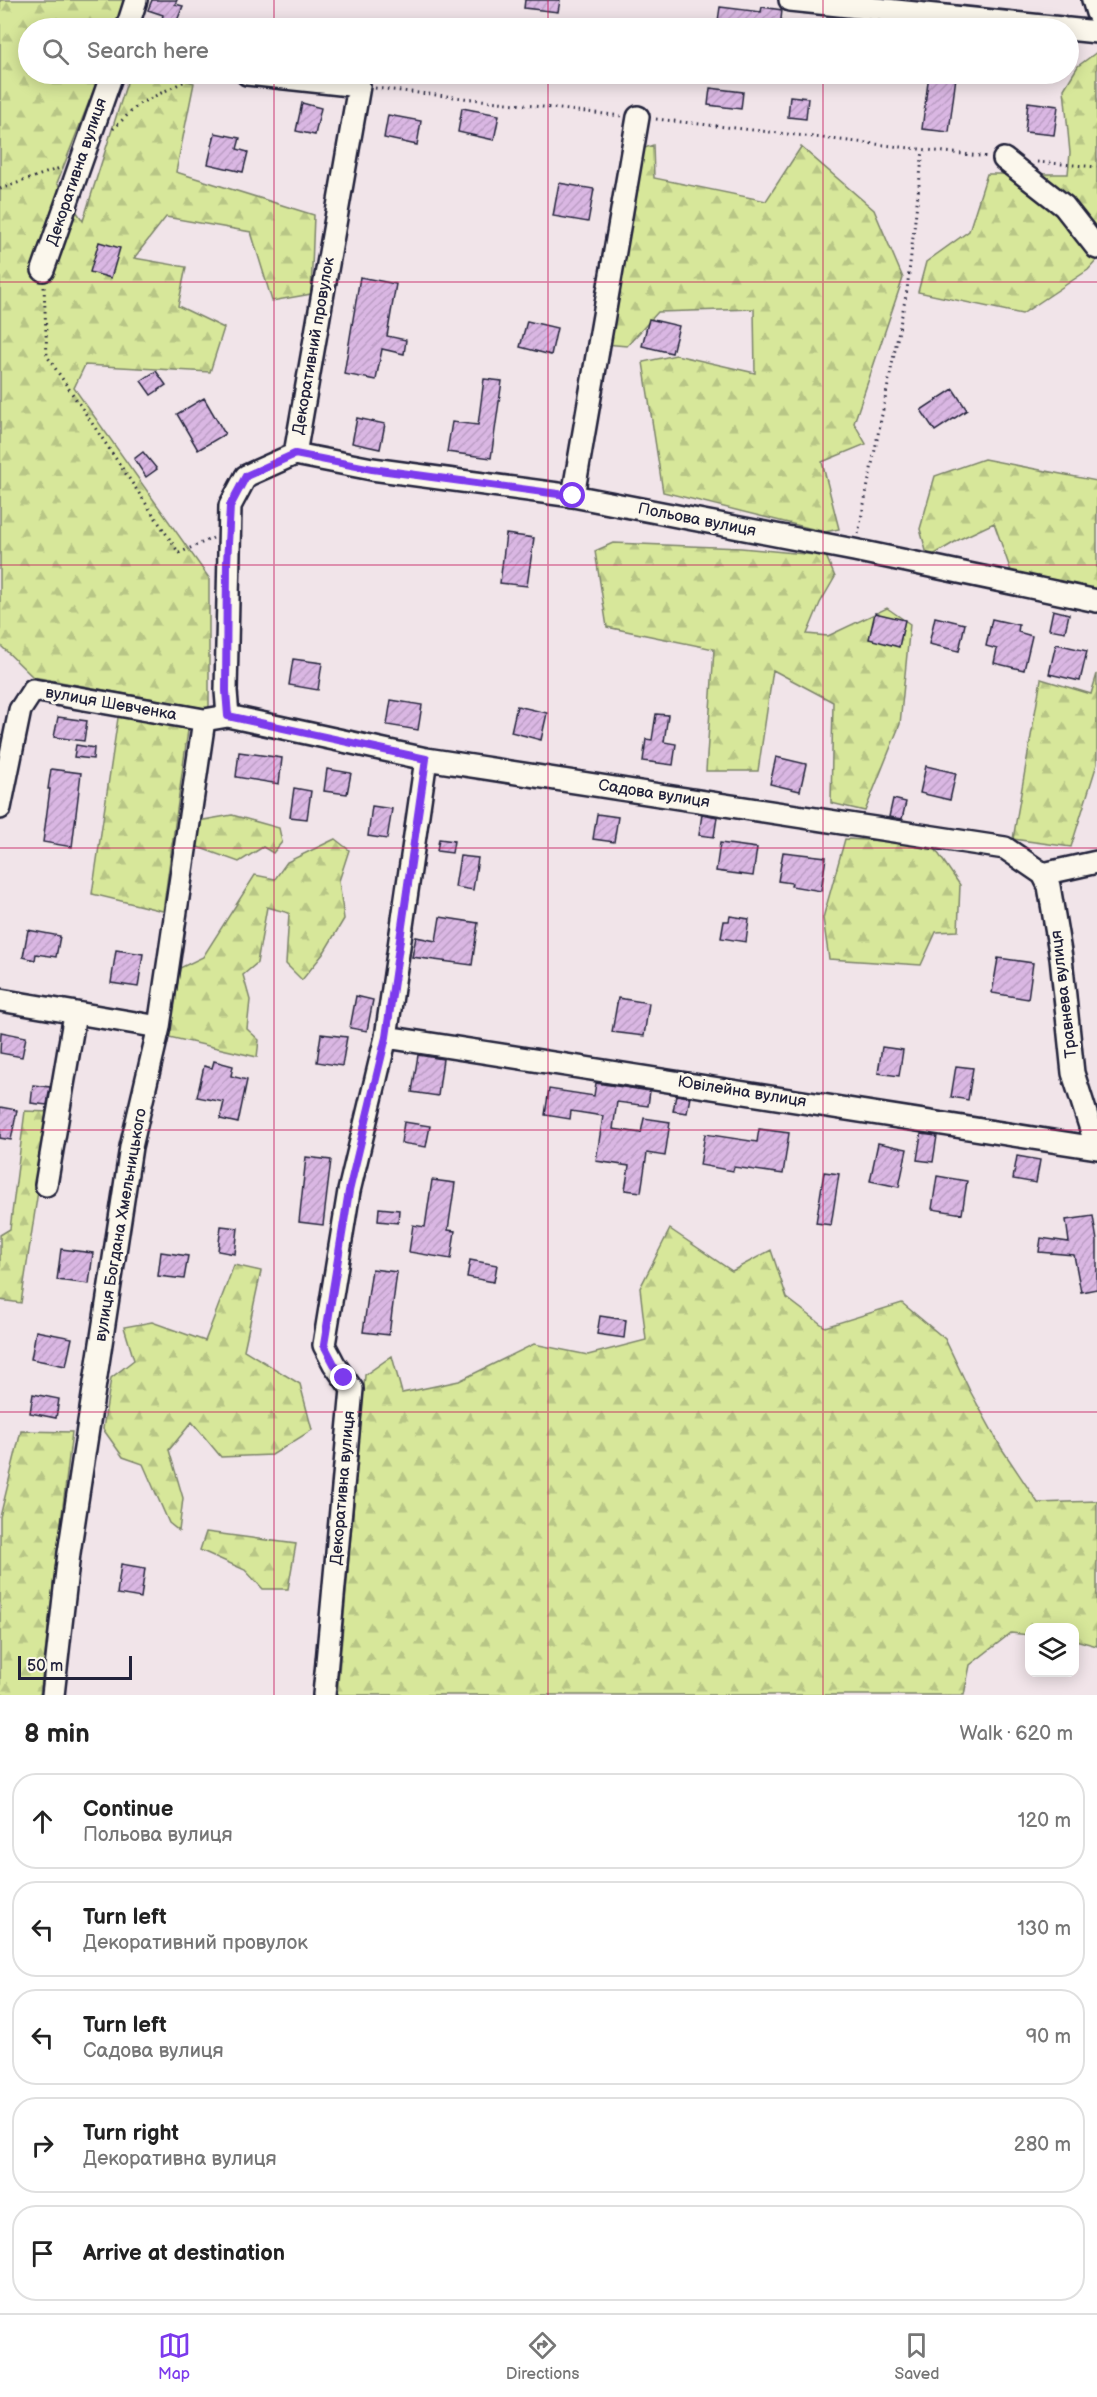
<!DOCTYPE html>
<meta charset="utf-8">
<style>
body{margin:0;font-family:"Balsamiq Sans",sans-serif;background:#f2f2f2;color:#222}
.controls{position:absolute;right:18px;bottom:18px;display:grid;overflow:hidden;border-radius:12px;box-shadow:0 3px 15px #0003}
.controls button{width:54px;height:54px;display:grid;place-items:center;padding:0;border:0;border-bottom:2px solid #e0e0e0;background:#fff;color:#222;font:30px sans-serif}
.scale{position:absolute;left:18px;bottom:15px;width:114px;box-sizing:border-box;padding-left:6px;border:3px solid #22223b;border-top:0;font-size:16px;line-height:21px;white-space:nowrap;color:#22223b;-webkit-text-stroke:4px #fbf7ec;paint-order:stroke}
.stop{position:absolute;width:18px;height:18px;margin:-14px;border:4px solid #7c3aed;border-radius:50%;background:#fff}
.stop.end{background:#7c3aed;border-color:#fff;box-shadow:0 2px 6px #0008}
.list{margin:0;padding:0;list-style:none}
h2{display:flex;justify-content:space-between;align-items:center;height:78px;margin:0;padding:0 24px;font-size:26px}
h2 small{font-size:20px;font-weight:400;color:#767676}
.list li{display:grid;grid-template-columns:39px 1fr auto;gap:18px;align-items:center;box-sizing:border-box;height:96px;margin:0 12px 12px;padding:0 12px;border:2px solid #e0e0e0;border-radius:24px}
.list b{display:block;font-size:22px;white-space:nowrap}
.list p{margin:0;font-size:20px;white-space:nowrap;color:#767676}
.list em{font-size:20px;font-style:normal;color:#767676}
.icon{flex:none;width:33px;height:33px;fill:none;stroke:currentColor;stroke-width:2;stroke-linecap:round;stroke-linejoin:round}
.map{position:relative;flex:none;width:1097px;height:1695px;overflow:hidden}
.search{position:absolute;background:#fff;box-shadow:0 3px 15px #0003;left:18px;right:18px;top:18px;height:66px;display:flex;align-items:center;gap:15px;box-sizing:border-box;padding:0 21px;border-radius:33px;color:#767676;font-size:22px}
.sheet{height:618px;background:#fff}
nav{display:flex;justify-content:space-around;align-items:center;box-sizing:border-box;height:84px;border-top:2px solid #e0e0e0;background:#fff;font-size:16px;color:#767676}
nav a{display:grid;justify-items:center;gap:3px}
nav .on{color:#7c3aed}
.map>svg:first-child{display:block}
.forest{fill:url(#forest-firs);stroke:#7c846a;stroke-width:1.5}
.building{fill:url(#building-hatch);stroke:#22223b;stroke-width:1.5}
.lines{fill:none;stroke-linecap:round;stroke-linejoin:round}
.minor-casing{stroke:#22223b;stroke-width:26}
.path{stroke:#22223b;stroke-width:3;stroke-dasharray:1.5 4.5;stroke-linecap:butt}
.minor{stroke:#fbf7ec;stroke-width:21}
.route{stroke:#7c3aed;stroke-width:8}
.grid{fill:none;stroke:#c2185b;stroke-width:1.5;stroke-opacity:0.55}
.labels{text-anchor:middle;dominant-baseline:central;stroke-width:6;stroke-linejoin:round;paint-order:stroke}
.street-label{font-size:16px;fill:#22223b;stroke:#fbf7ec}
</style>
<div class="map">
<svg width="1097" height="1695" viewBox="0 0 1097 1695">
<defs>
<pattern id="forest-firs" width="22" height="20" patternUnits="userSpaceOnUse" patternTransform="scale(1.5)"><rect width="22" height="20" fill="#d7e79a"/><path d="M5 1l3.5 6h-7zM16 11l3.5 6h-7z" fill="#b8c686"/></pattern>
<pattern id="building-hatch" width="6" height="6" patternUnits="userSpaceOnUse" patternTransform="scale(1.5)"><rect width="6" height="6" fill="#dab7e3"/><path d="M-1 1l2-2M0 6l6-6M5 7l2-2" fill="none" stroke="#bb9dc4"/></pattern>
</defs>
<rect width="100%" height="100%" fill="#f1e4e9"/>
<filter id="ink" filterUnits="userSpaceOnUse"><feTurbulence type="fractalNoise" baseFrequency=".0167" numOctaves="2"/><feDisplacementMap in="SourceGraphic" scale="12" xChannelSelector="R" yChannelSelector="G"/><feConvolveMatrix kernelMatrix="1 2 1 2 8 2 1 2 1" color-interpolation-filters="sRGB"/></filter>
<g filter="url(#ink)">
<!-- forest -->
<path class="forest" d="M0,0h129l-11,28h-90v46h72l-43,109 26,38 46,-145 40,-2 25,9 -18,89 138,43 -3,79 -39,7 -21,-69 -85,-15 -32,41 52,9 -8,39 46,22 -14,44 -125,-7 -11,23 135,190v131l-176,-32 -33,-32z
M1097,52v208l-9,10 -66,44 -104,-22 8,-30 43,-31 18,-57h81l2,-21 -6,-64 14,-23z
M653,145l1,33 112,23 35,-54 73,63 29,68 -49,145 12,21 -44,18 17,67 -14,3 -162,-40 -20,-130 33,-7 79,18 -1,-64 -96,3 -31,34 -22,-2 34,-194z
M984,459l113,22v108l-86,-18 -17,-48 -34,16 -32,19 -8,-29 15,-53z
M613,543l128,5 85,8 9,21 -15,26 -13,31 21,2 59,-28 23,16 -10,100 -35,87 -34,-8 2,-101 -60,-32 -15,101h-52l8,-122 -107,-22 -12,-76z
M1097,674v90l-26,83 -58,-8 28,-160 50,15z
M119,711l70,12 -26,188 -71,-17z
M232,815l47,13 3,14 -9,11 -10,-6 -24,15 -47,-17 6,-24z
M335,839l14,11 -10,31 5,38 -21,35 -21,26 -16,-16 3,-51 -22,-6 -10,56 -14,12 7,25 -3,29 12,11 -2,17 -88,-20 11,-69 23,-11 52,-82 20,4 12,-17z
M845,839l86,4 29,42 -2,46 -22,1 -15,33 -92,-6 -6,-41z
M25,1111l25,1 -29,191 -21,-3v-65l10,-6z
M670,1229l62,42 39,-21 16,48 38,29 77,-24 43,36 25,52 32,58 36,54 59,-2v145l-22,-6 -1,-12h-44l-1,7 -18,-2 -41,32 -6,30h-627l28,-320 27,-19 10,37 57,-12 75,-37 54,11 58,-15 -6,-52z
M234,1265l27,6 -17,79 56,34 12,46 -40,25 -51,2 -29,-35 -23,28 14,48 -4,33 -10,-8 -26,-59 -20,-7 -20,-28 8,-51 23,-18 -10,-33 28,-5 53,19z
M21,1431l51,1 -32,263h-40v-178z
M206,1532l90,12 -8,45h-25l-18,-19 -45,-20z"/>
<!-- building -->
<path class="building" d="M152,0h25l-2,4 8,2 -9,22h-14l3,-13 -15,-5z
M525,0h35l-2,12 -34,-4z
M720,7l41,5 1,-5 20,3 -2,18h-63z
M929,74l27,3 -7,55 -27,-3z
M710,88l33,4 -2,17 -33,-4z
M790,96l18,2 -2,21 -18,-2z
M1028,102l30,4 -4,29 -29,-3z
M302,103l19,5 -6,27 -19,-4z
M462,108l37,7 -5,25 -36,-8z
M388,115l33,6 -4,24 -33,-7z
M215,133l25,5 -3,11 11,3 -5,20 -35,-8z
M559,183l35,6 -6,33 -35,-6z
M99,242l21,6 -9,30 -21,-6z
M360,277l36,7 -9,52 19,4 -2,14 -22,-5 -6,31 -32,-6z
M649,319l30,7 -7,27 -30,-7z
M527,321l30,7 -6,27 -31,-8z
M156,371l10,14 -15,10 -10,-14z
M484,379l18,2 -11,77 -44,-6 5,-30 26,3z
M953,389l14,21 -32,21 -14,-21z
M204,398l21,36 -27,16 -21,-36z
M357,418l28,6 -5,25 -28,-6z
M143,452l14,17 -11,8 -12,-18z
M506,534l28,4 -7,48 -27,-3z
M1053,610l16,4 -4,18 -16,-3z
M875,613l30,7 -6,27 -30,-8z
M935,617l30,7 -6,27 -30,-7z
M992,619l27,6 -1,7 14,4 -8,34 -30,-7 3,-14 -11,-3z
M1056,644l31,7 -7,30 -31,-7z
M293,659l29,4 -4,27 -29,-5z
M391,700l31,5 -4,25 -31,-5z
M517,706l30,7 -6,27 -30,-8z
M656,714l12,1 -4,27 12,2 -3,21 -30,-4 3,-22 6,1z
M58,717l29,4 -3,20 -30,-4z
M76,745l18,3 -1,11 -19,-2z
M239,752l43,6 -3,26 -43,-7z
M776,757l30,7 -6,27 -30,-7z
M926,766l30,7 -6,27 -30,-7z
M51,769l30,4 -9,74 -29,-5 7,-53h-2z
M327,769l24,4 -4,21 -23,-3z
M294,788l17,3 -4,28 -17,-2z
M893,799l13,3 -4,17 -13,-2z
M372,806l20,3 -5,30 -19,-3z
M597,814l21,3 -4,25 -21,-3z
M702,814l15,3 -3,20 -15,-2z
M439,839l15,2 -2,12 -15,-2z
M720,843l37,5 -4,28 -37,-5z
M783,852l43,5 -5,34 -30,-5 1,-3 -14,-2z
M460,856l18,2 -5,32 -18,-3z
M730,916l19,3 -3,23 -25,-4 3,-17h5z
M440,917l38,6 -6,42 -60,-8 4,-20 20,4z
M28,930l32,6 -4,21 -20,-3 -1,6 -12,-3z
M116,950l27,4 -5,33 -27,-4z
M998,958l35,5 -5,36 -36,-6z
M356,996l17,4 -6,31 -17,-3z
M618,998l31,5 -5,33 -32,-4z
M1,1032l25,5 -4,20 -22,-4z
M321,1034l26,3 -5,29 -25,-4z
M882,1047l21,3 -4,26 -21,-3z
M418,1055l25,4 -5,37 -26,-4z
M214,1061l19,5 -2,10 16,4 -9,43 -18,-4 4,-17 -27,-5 7,-31 8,2z
M956,1066l17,2 -5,32 -17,-3z
M596,1083l54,8 -2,15 -31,-4 -4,27 28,4 3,-15 26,4 -5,34 -18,-3 -6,39 -16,-2 4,-24 -33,-5 7,-45 -32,-5 -1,8 -25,-4 4,-26 45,7z
M33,1085l17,2 -3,18 -16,-2z
M676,1095l14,2 -3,16 -14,-2z
M0,1107l17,3 -6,30 -11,-2z
M404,1122l26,4 -4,21 -25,-4z
M759,1129l30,4 -6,41 -49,-7 -1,4 -33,-6 5,-31 52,8z
M921,1134l16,2 -4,26 -16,-2z
M878,1143l29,6 -8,38 -29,-6z
M1017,1156l23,4 -4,23 -23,-4z
M306,1157l25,3 -8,65 -24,-3z
M824,1172l15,2 -8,51 -15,-2z
M937,1176l30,5 -5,33 -30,-5z
M432,1180l23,3 -7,47 7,1 -4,28 -42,-7 4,-27 12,2z
M379,1208l20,2 -1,13 -20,-2z
M1093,1216l4,25v48l-16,3 -7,-37 -35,-3 2,-14 28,4 -3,-22z
M221,1226l17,2 -3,26 -17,-3z
M61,1249l32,4 -4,31 -32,-4z
M161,1252l27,4 -4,23 -26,-3z
M470,1260l27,5 -3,17 -27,-5z
M372,1269l25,3 -8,63 -26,-3z
M600,1316l26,4 -2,18 -27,-4z
M36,1331l36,7 -6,28 -35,-7z
M33,1394l26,5 -3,19 -26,-5z
M121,1564l24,4 -4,30 -24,-4z"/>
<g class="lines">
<!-- minor casing -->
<g class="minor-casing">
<path id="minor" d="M790,0l272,28
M1093,0l4,13
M127,28l9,-28
M1068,29l29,3
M1004,159l60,47 33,42
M43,270l69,-196
M295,454l77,15 201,27 281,54 243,51
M573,496l65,-379
M228,716l-2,-25 4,-185 16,-30 49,-22 64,-368 -112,-12
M0,808l20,-98 13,-20 171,30 24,-4 198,43 579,89 38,26 54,-12
M1043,874l6,12 12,72 12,115 24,75
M0,1000l159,27
M386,1037l711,111
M46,1185l29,-171
M53,1695l16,-142 62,-406 28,-120 45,-307
M324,1695l28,-306 -18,-25 -10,-19 25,-154 37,-154 40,-278"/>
</g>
<!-- path -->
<path class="path" d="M375,88l247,28
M656,119l333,38
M113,129l26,-25 60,-30
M1037,162l60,5
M0,189l60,-21
M44,287l3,69 132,197 34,-15
M858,534l49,-244 16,-140"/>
<!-- minor -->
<use href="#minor" class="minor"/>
</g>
</g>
<g class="lines" filter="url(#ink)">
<!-- route -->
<path class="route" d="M344,1378l-10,-14 -10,-19 25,-154 37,-154 40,-278 -198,-43 -2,-25 1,-128 3,-57 16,-30 49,-22 77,15 201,27"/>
</g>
<!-- grid -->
<path class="grid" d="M274,0v28M548,0v28M823,0v28M274,74v1621M548,74v1621M823,74v1621M0,282h1097M0,565h1097M0,848h1097M0,1130h1097M0,1412h1097"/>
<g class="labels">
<!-- street labels -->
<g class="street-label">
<text transform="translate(77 172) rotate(-71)">Декоративна вулиця</text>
<text transform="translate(314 346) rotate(-80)">Декоративний провулок</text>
<text transform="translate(697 520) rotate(11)">Польова вулиця</text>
<text transform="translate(111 704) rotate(10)">вулиця Шевченка</text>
<text transform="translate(654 794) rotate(9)">Садова вулиця</text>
<text transform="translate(1064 994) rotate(-97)">Травнева вулиця</text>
<text transform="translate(742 1092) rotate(9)">Ювілейна вулиця</text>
<text transform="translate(121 1225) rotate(-80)">вулиця Богдана Хмельницького</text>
<text transform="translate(343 1488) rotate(-85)">Декоративна вулиця</text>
</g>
</g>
</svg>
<div class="controls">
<button><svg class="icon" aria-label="layers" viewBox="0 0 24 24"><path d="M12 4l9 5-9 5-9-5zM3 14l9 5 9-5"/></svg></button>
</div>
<div class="scale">50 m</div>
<div class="stop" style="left:573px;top:496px"></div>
<div class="stop end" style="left:344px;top:1378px"></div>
<div class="search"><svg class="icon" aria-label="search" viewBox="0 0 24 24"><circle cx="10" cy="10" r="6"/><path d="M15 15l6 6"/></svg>Search here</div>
</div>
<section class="sheet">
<h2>8 min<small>Walk · 620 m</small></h2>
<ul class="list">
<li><svg class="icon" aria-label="ahead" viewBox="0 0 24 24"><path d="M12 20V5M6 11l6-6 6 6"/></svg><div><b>Continue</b><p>Польова вулиця</p></div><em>120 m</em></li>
<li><svg class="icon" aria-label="left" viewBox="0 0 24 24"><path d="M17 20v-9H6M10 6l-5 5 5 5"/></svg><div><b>Turn left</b><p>Декоративний провулок</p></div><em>130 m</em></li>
<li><svg class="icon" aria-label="left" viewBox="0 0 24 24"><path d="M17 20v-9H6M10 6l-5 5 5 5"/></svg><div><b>Turn left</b><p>Садова вулиця</p></div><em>90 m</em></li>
<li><svg class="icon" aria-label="right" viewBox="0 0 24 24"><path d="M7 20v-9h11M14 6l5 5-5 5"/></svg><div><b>Turn right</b><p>Декоративна вулиця</p></div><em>280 m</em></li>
<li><svg class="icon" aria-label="arrive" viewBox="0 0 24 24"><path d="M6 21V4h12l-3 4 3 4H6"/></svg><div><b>Arrive at destination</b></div></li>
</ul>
</section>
<nav>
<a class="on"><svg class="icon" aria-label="map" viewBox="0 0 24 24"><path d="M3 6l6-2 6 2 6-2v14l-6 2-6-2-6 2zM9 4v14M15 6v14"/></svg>Map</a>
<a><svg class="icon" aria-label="directions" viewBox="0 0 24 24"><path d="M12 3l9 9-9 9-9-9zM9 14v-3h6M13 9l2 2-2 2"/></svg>Directions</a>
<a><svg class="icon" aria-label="saved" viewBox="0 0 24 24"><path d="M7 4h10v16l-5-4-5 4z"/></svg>Saved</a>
</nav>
